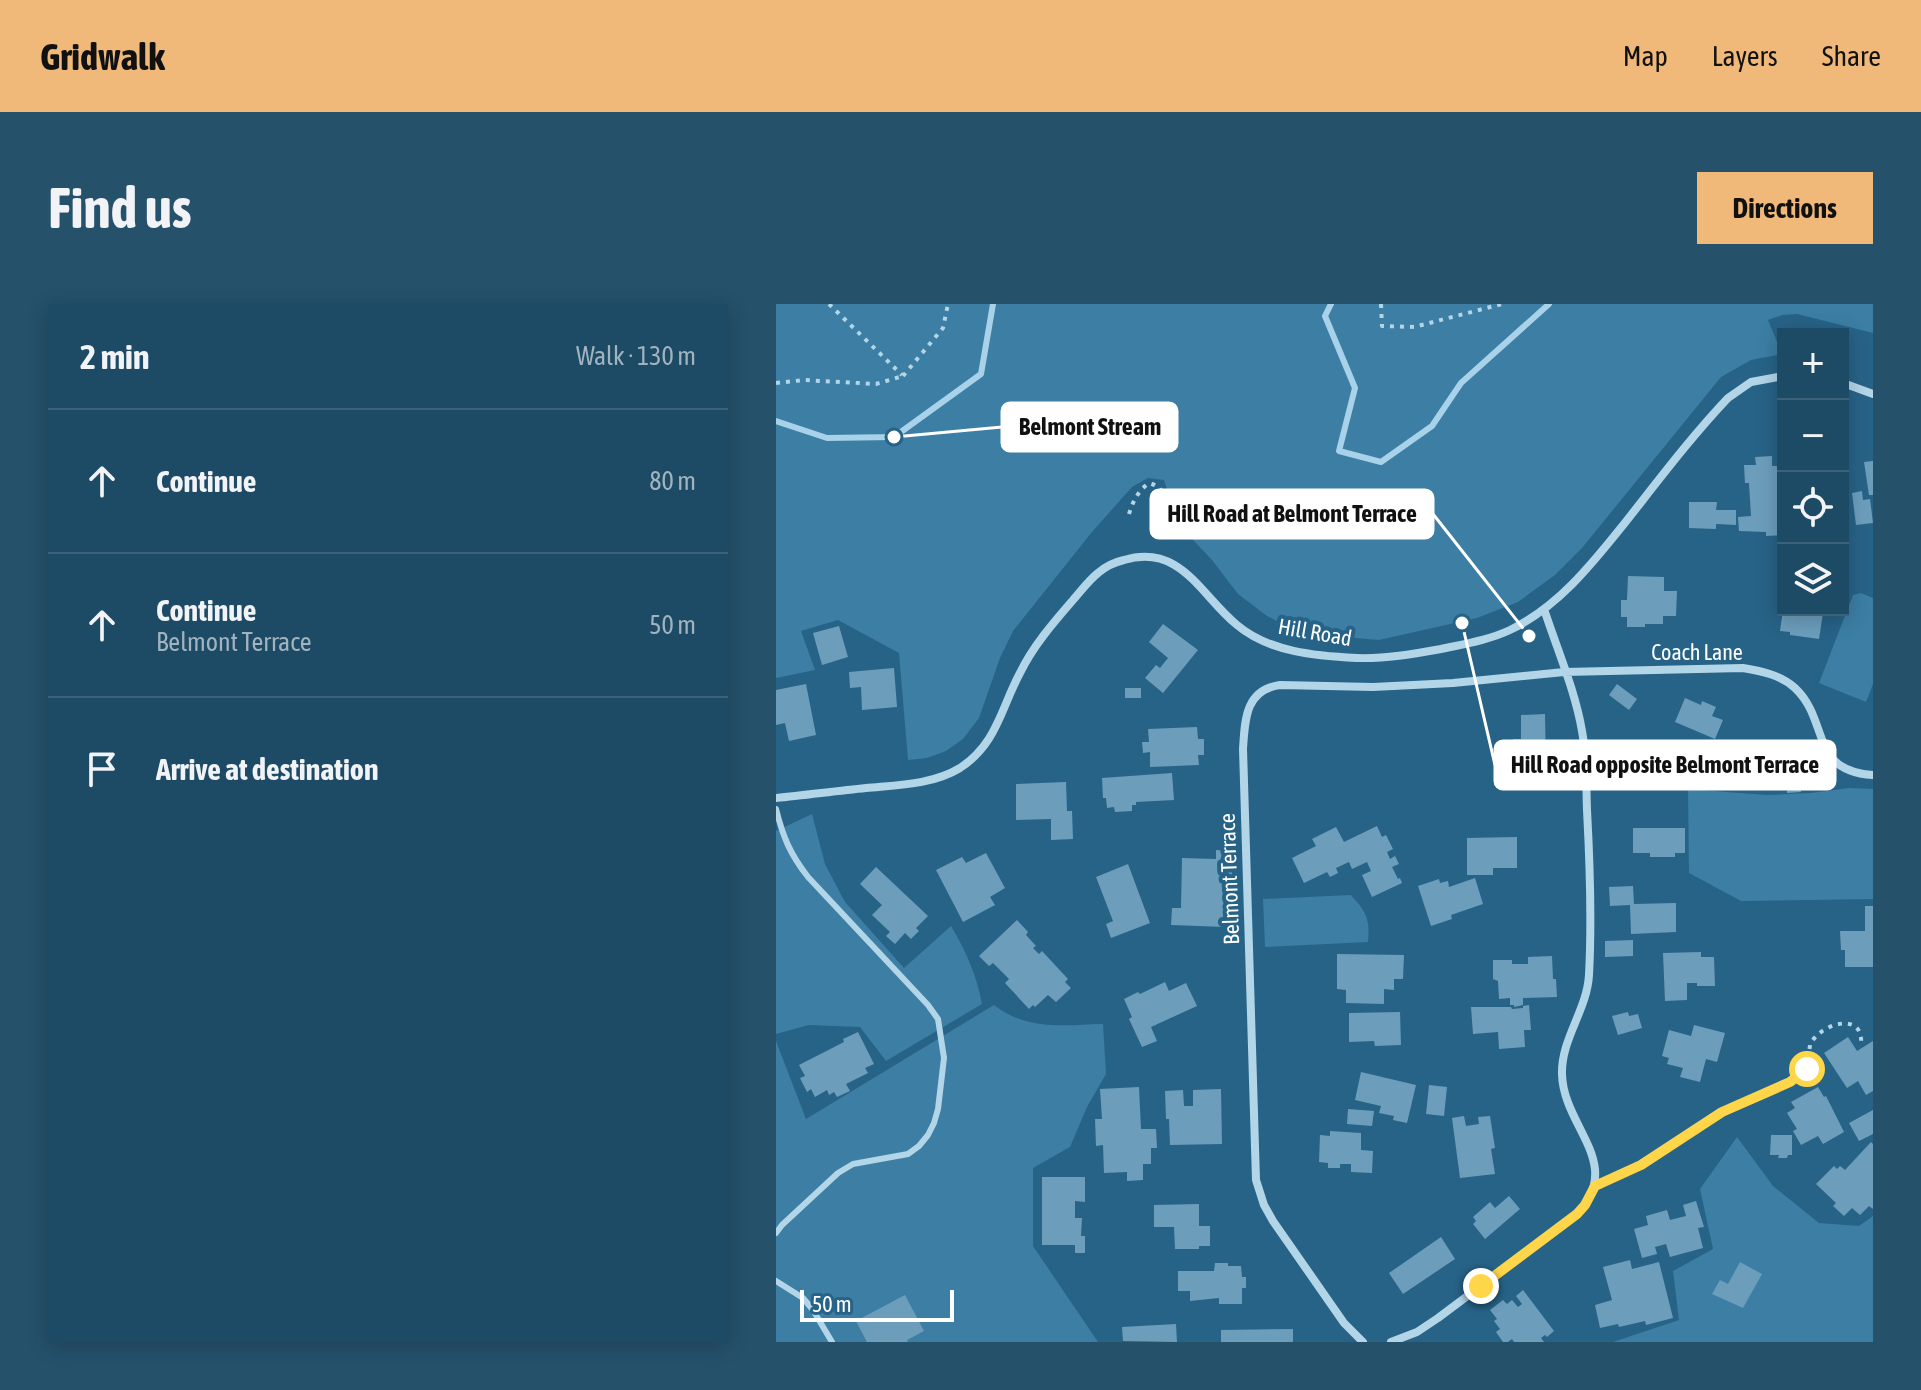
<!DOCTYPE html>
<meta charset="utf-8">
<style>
body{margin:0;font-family:"Asap Condensed",sans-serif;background:#25516b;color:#f1f3f6}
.controls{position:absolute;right:24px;top:24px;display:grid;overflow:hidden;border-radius:0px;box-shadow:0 4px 20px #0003}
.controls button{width:72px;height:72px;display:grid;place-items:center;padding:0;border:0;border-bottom:2px solid #3b6279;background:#1d4a65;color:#f1f3f6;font:40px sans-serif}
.scale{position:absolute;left:24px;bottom:20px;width:154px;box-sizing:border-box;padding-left:8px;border:4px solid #fff;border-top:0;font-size:22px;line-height:28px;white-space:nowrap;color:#fff;-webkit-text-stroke:6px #276387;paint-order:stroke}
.stop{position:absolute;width:24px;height:24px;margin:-18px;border:6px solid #ffd54a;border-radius:50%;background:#fff}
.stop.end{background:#ffd54a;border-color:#fff;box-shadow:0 2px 8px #0008}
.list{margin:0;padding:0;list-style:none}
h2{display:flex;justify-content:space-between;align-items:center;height:104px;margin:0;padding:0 32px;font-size:34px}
h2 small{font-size:26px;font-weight:400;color:#a0b3bf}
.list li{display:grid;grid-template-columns:52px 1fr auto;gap:24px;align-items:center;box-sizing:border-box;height:144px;padding:0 32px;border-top:2px solid #3b6279}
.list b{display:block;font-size:30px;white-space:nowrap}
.list p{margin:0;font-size:26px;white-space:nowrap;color:#a0b3bf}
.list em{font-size:26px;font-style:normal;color:#a0b3bf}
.icon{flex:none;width:44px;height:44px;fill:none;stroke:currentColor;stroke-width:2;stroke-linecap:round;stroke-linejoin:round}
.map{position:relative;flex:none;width:1097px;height:1038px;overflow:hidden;border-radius:0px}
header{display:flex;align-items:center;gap:48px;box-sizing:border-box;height:112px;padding:0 40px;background:#f0b979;color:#111}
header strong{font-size:38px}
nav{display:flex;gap:44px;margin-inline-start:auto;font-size:28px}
.intro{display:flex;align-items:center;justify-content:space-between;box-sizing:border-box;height:192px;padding:0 48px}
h1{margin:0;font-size:56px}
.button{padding:20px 36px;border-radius:0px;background:#f0b979;color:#111;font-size:28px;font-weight:700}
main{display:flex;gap:48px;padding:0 48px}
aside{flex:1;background:#1d4a65;border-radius:0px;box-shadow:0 4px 20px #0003}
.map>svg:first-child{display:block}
.green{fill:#3c7ea4}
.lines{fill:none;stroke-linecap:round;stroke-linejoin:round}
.stream{stroke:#a8d2e9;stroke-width:6}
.building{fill:#6c9ebc}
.path{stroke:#b3d5e8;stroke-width:4;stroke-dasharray:4 6;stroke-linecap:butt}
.service{stroke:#b3d5e8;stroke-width:6}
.minor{stroke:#b3d5e8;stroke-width:8}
.route{stroke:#ffd54a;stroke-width:10}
.labels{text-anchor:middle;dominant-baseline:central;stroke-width:8;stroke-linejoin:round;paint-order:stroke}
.street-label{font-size:22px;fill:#fff;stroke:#276387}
.leader{fill:none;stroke:#fff;stroke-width:3}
.callout-dot{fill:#fff;stroke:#276387;stroke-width:3}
.callout{fill:#fff;stroke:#fff;stroke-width:3}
.callout-label{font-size:24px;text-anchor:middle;font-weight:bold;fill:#111}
</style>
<header>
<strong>Gridwalk</strong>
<nav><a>Map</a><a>Layers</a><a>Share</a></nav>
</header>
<div class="intro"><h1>Find us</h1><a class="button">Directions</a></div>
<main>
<aside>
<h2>2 min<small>Walk · 130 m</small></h2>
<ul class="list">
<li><svg class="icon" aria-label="ahead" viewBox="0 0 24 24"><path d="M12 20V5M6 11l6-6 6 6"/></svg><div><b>Continue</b></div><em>80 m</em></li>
<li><svg class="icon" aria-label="ahead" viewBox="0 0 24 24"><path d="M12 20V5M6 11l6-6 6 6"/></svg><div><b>Continue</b><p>Belmont Terrace</p></div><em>50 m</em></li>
<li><svg class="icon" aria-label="arrive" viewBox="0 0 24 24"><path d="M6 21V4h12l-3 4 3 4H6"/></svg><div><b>Arrive at destination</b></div></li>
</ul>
</aside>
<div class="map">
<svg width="1097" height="1038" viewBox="0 0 1097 1038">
<rect width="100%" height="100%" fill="#276387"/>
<!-- green -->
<path class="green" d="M0,0h1097v29l-76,-19 -15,1 -14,5 14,34 -31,6 -30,17 -139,171 -27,27 -37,27 -41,16 -98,22 -35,-3 -50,-7 -27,-14 -29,-22 -26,-34 -34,-36 -14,-44 -16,-2 -16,9 -40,45 -79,99 -13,27 -21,60 -16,21 -17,12 -19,7 -19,2 -9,-107 -61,-33 -37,11 14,39 -39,8z
M1085,289l12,5v86l-7,18 -47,-19 34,-88z
M1073,484l24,1v110l-132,2 -52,-28 -1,-84 78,6 45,-2z
M36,510l13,50 20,38 59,66 47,-42c15,25 26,50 31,78l-96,57 -26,-34 -51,-2 -33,9v-203z
M575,591c16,18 19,24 17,47l-103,5 -2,-48z
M218,701c33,26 70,20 109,19l3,50 -19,33 -17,40 -37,21v78l65,96h-322v-301l30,78z
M961,833l36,49 46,37 40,3 14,-10v126h-260l66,-22 -6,-49 40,-22 -13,-60z"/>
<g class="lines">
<!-- stream -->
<path class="stream" d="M555,0l-6,12 30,72 -16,63 42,11 51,-36 29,-43 88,-79
M0,117l51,17 67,-1 87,-63 12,-70"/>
</g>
<!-- building -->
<path class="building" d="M996,152v10h7l1,15h3v54l-17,1v-4l-27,-1 -1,-14 13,-1 -2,-33h-4l-1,-18h12l-1,-8z
M1097,157v34h-4l-5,-33z
M1086,187l1,9 7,-1 3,24 -17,2 -4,-32z
M913,198h28l-1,8h20v15l-20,-1v5l-27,-1z
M852,272l36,1v14h13l-1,25h-13v8h-18v3h-18v-10h-6v-17h6z
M1007,306h48l-1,4 -7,-1 -4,26 -29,-4v-3l-10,-1z
M387,320l35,26 -35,43 -18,-15 11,-13 4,3 8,-10 -19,-16z
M63,322l9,31 -26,8 -9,-32z
M118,364l3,39 -35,3 -1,-23 -11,1 -1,-16z
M30,380l10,51 -27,6 -4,-18 -9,2v-35z
M841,380l20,15 -8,11 -20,-15z
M349,384h16v10h-16z
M909,394l16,7 1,-4 14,6 -4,9 11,4 -8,19 -40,-17z
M769,410l1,57 -32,1 -1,-33h8v-24z
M421,423l1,12h6v16h-6l1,10 -49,2v-15l-7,1 -1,-11h7l-1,-13z
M1008,442v9l26,-3 3,31 -13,1 1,8 -14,1v-5l-21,2 -3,-42z
M396,469l2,27 -38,2v3h-4v6l-17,1 -1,-5 -7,1 -1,-10h-3l-1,-20z
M290,478l1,29h5l1,28 -22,1v-21l-35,1v-36z
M601,522l5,11 4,-2 7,14 -6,3 3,7 5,-3 4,8 -7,3 6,12 2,-1 2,5 -30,14 -10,-22 9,-4 -4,-9 -15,7 -3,-7 -13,6 2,5 -8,4 -3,-5 -23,11 -12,-25 24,-12 -4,-7 24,-12 8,15z
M857,524h52v25h-10v4h-25v-4h-17z
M741,533v31h-24v7h-26v-37z
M440,546l16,1v25l-8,-1 -1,28h4l-1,24 -55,-2 1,-17h9l1,-50 34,1z
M210,549l19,35 -15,9 5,8 -32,17 -27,-52 26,-13 4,6z
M352,560l22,59 -39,15 -5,-14 7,-3 -17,-44z
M100,563l52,49 -12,12 3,3 -8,8 -6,-6 -10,11 -9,-8 4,-4 -18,-17 10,-10 -22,-21z
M699,574l8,26 -32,11 1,4 -21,7 -13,-40 21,-7 1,4 8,-2 1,6z
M857,582l1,18 42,-1v29l-45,2 -1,-29 -20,1 -1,-19z
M1089,602h8v61h-28v-17h-4l-1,-19h25z
M241,616l11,12 -2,3 10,11 -3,2 6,6 3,-3 26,28 -3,3 6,6 -15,14 -8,-7 -13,12 -2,-2 -4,4 -24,-26 4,-4 -16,-16 -4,3 -10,-10z
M857,636v16l-28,1v-16z
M925,648v5h13l1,29h-18v-3h-10v17l-22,1 -2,-48z
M561,650l67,1 -1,24h-9v11l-10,-1v15l-38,-1v-13l-9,-1z
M776,652l1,23h3l1,18 -34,1v7l-9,2v-2h-4v-7l-11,1 -1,-18 -5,-2v-19h19v4h16v-7z
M389,678l4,9 17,-8 11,23 -46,21 6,14 -15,6 -13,-28 3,-2 -8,-18 14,-7 2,2z
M753,701l2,25h-7l1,17 -26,2 -1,-17 -25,2 -2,-27h40l1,2 11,-1v-2z
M624,708l1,33 -26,1 -1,-5 -25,1v-29z
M852,708l1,4 9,-2 4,14 -24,7 -6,-19z
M918,721l31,8 -8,29 -11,-3 -6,23 -20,-5 3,-9 -16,-4 2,-6 -7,-2 7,-26 22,6z
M82,728l16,32 -9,4 3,5 -22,11 4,7 -13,6 -3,-5 -5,3 -2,-5 -12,7 -4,-8 -4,3 -7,-14 5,-2 -6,-11 45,-23 -1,-3z
M1072,733l9,14 16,-10v50l-7,4 -8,-14 -11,7 -23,-35z
M585,768l55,13 -9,38 -14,-3 1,-4 -15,-3 2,-7 -26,-6z
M653,781l18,2 -3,29 -18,-2z
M363,783l2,42h15l1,19h-6v16h-8v16l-16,1v-9l-23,1 -1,-28 -7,1 -1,-27h7l-2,-30z
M1042,783l6,10 2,-1 18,36 -21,12 -5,-8 -17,9 -8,-14 4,-2 -10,-16 8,-5 -4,-6z
M445,785l1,55 -52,1 -1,-26h-3l-1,-28 18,-1 1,16h9v-16z
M572,805l26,2 -2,15 -25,-2z
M1097,806v24l-14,7 -10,-18z
M688,812l2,10 13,-2 -1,-7 12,-1 5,32 -4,1 4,25 -35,4 -8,-60z
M554,827l31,2v17l12,1 -1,22 -21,-1v-8h-11v4h-12v-5l-9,-1 1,-27 10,1z
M995,831h21v20h-4l-1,3h-9l1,-3h-9z
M1095,838l2,2v65l-4,-3 -9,9 -8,-7 -8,8 -11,-10 3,-3 -20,-19 18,-18 3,3 3,-3 5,4z
M266,873h43v25l-10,-1v17h7l-1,18h4v17h-10v-8h-33z
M733,892l11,13 -35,30 -12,-15 3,-3 -3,-4 17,-15 5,6z
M920,897l8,26 -6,1 5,20 -33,9 -4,-13 -11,3 2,7 -15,4 -8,-29 14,-4 -2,-9 21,-6 3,10 16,-4 -3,-11z
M423,900v22h11v20h-11v3h-24l-1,-22h-20v-22z
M665,933l14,22 -52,35 -14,-21z
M854,956l2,9 27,-7 14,56 -27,7 -1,-4 -26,6 -1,-3 -18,4 -5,-23 17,-5 -9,-33z
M964,958l22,12 -19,34 -31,-14 8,-14 8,4z
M439,959h13v3h13l1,11h4v11h-4v16h-23v-6l-29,3v-10h-12v-20h36z
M747,986l31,41 -7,6 -2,-2 -4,3 3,4h-30l-2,-3 -4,3h-5l-7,-10 4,-3 -6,-8 3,-2 -7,-9 13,-10 4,4 5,-4 6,7 4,-3 -6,-8z
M129,991l19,36 -17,9 1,2h-41l-11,-21z
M400,1020l1,18 -54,-1 -1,-14z
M517,1025v13h-72v-12z"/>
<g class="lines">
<!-- path -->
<path class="path" d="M53,0l73,71
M605,0l1,22 32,1 88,-23
M127,72l40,-48 5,-24
M0,79l28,-3 72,4 27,-8
M353,210c4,-13 9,-23 20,-31 19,5 18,23 18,39
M1032,755c0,-2 2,-12 2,-14 9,-21 54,-35 51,-1"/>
<!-- service -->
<path class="service" d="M0,505c7,28 14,45 32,68l120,128 10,14 6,39 -6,51 -4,14 -6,12 -9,11 -11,8 -55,10 -15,9 -56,52 -6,8
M819,882l46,-21 81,-53 68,-30 17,-13
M0,977l27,17 10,12 19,32"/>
<!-- minor -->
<path class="minor" d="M1067,79l30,11
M0,494c30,-3 60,-7 90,-10 31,-3 66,-3 94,-20 37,-24 41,-60 60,-95 13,-27 34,-51 53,-73 8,-9 16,-20 25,-27 7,-6 17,-11 26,-13 57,-17 77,36 113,65 32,27 79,31 120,33 28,1 56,-4 84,-9 23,-5 48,-9 69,-19 48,-23 82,-66 114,-106 34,-43 67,-87 104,-126l23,-16 32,-6
M587,1038l-19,-19 -71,-102 -9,-16 -8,-25 -13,-431c2,-29 2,-59 37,-64l93,2 80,-4 111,-11 179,-4c18,3 38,7 52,20 35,33 14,83 78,87
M615,1038l26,-10 21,-14 139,-104c48,-51 -14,-87 -15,-140 -1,-35 25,-64 27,-99 3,-55 1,-110 -2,-165 -1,-26 0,-53 -5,-79 -7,-41 -25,-82 -38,-122"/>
</g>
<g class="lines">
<!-- route -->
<path class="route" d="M705,982l96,-72 8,-9 10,-19 46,-21 81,-53 68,-30 17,-13"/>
</g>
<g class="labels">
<!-- street labels -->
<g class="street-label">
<text transform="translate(539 328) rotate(10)">Hill Road</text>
<text x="921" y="348">Coach Lane</text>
<text transform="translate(453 575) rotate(-92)">Belmont Terrace</text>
</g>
</g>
<!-- callouts -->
<path class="leader" d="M118 133L226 123M753 332L657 210M686 319L719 461"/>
<g class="callout-dot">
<circle cx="118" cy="133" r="8"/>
<circle cx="753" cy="332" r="8"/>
<circle cx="686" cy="319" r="8"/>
</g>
<g class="callout">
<rect x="226" y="99" width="175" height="48" rx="8"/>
<rect x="375" y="186" width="282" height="48" rx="8"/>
<rect x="719" y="437" width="340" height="48" rx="8"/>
</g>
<g class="callout-label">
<text x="314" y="131">Belmont Stream</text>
<text x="516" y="218">Hill Road at Belmont Terrace</text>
<text x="889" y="469">Hill Road opposite Belmont Terrace</text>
</g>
</svg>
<div class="controls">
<button>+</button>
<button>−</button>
<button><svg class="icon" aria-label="locate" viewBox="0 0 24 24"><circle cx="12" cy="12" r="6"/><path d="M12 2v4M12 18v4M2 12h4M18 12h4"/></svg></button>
<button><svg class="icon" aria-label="layers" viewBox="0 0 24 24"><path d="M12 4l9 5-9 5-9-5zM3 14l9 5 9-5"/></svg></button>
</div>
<div class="scale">50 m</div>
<div class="stop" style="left:1031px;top:765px"></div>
<div class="stop end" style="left:705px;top:982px"></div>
</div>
</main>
